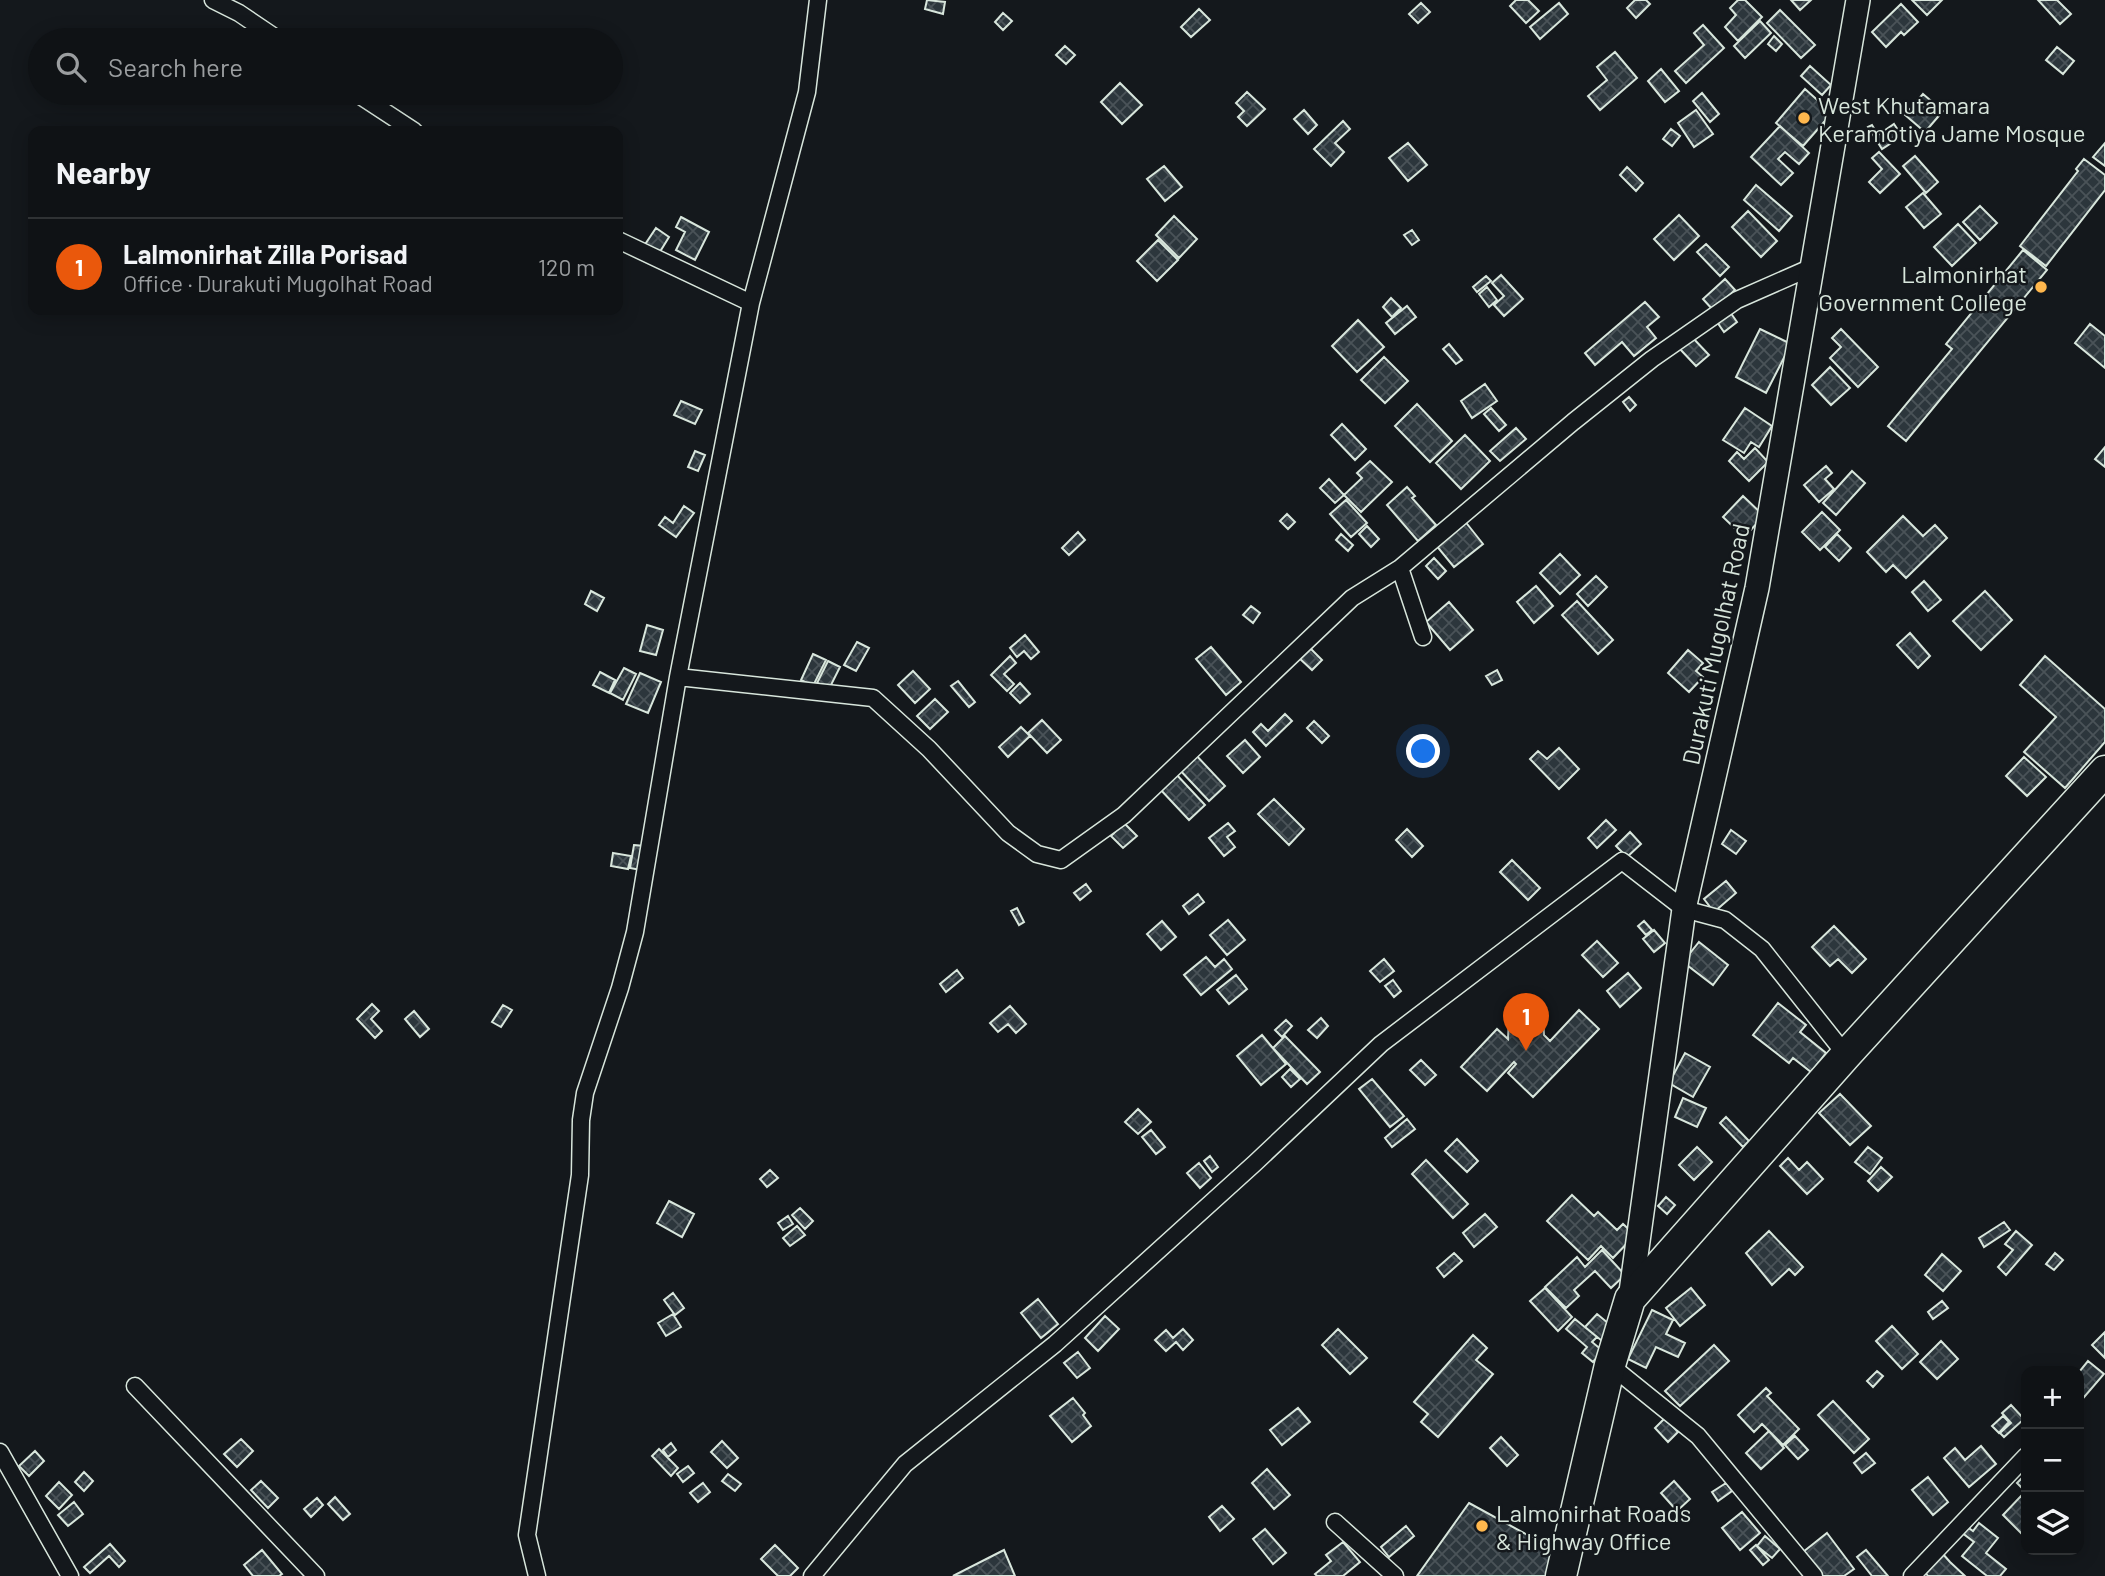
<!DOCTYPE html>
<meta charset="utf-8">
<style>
body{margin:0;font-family:Barlow,sans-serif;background:#1d2022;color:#f1f3f6}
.controls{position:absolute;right:21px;bottom:21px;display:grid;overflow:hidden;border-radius:14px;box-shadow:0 4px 18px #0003}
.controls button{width:63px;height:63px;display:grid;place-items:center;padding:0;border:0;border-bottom:2px solid #2f3234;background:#0f1215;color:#f1f3f6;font:35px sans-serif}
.you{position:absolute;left:1424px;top:752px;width:24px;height:24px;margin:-18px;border:5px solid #fff;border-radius:50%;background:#1a73e8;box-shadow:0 0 0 10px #1a73e833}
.badge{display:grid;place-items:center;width:46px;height:46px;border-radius:50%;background:#ea580c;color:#fff;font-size:23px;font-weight:700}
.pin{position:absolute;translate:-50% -58px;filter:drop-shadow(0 2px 4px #0008)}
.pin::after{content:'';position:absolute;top:37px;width:24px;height:21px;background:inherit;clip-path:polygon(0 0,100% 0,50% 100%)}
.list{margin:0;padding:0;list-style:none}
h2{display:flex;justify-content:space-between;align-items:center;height:91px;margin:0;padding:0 28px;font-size:30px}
h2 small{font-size:23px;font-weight:400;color:#9b9ea0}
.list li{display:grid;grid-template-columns:46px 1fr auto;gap:21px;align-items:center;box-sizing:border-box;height:98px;padding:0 28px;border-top:2px solid #2f3234}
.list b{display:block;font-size:26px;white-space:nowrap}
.list p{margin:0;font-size:23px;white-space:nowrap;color:#9b9ea0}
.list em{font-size:23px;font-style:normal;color:#9b9ea0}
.icon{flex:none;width:38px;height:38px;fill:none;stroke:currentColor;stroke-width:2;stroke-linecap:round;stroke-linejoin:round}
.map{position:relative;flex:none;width:2105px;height:1576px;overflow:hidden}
.search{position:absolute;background:#0f1215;box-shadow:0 4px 18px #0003;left:28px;top:28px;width:595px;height:77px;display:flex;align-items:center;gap:18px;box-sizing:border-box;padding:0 24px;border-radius:38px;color:#9b9ea0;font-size:26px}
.panel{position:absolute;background:#0f1215;box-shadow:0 4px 18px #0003;left:28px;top:126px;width:595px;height:189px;border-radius:14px}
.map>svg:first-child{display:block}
.building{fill:url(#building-cross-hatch);stroke:#d8e6dc;stroke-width:2}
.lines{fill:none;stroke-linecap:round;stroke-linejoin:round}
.street-casing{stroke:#d8e6dc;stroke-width:19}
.secondary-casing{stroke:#d8e6dc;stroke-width:26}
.highway-casing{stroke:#d8e6dc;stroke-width:33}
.street{stroke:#14181c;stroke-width:16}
.secondary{stroke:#14181c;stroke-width:23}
.highway{stroke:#14181c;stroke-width:30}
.poi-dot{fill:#ffb74d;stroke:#14181c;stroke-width:2.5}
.labels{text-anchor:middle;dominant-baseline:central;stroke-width:5;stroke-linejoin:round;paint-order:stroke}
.poi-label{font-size:24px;fill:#d8e6dc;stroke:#14181c;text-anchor:start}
.street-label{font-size:24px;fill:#d8e6dc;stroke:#14181c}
</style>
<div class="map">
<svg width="2105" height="1576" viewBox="0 0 2105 1576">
<defs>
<pattern id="building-cross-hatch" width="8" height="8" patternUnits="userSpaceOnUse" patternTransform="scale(1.75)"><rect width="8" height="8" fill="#2c363c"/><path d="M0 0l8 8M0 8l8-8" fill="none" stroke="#4a5358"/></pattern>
</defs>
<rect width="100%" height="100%" fill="#14181c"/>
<!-- building -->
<path class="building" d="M927,0l18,2 -2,12 -18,-5z
M1516,0h12l11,11 -13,12 -16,-17z
M1635,0h11l4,4 -14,14 -9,-10z
M1738,0h7l17,17 -24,24 -13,-14 11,-12 -6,-7z
M1791,0h20l-11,10z
M1912,0h30l-15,15z
M2038,0h19l14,14 -11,10z
M1421,3l9,9 -12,11 -9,-9z
M1559,3l9,11 -28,25 -10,-12z
M1901,4l17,18 -14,13 -3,-3 -15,15 -14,-15z
M1199,9l11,11 -19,17 -10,-10z
M1780,10l35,35 -14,13 -34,-35z
M1003,13l9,8 -9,9 -8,-8z
M1760,21l11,12 -26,25 -11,-12z
M1703,25l21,23 -38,35 -11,-12 29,-26 -10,-12z
M1774,36l8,8 -6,7 -8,-7z
M1065,46l10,9 -9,9 -10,-9z
M2057,47l17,14 -11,13 -17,-14z
M1615,52l22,26 -37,32 -12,-14 19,-16 -10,-13z
M1810,66l21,19 -9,10 -21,-19z
M1661,69l18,22 -14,11 -17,-21z
M1120,83l22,22 -20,19 -21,-22z
M1805,89l27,24 -29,33 -27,-23z
M1247,92l18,17 -18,17 -9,-9 6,-6 -8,-8z
M1702,93l17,21 -9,8 -17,-21z
M1923,94l20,17 -18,21 -20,-17z
M1304,110l13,15 -9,9 -14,-15z
M1696,110l17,24 -19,13 -16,-24z
M1343,121l7,8 -15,14 9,9 -13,14 -17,-17z
M1894,124l8,12 -20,13 -14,-22 4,-2 6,10z
M1780,126l29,27 -10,11 -14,-12 -7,7 15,14 -12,12 -30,-28z
M1671,129l9,7 -8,10 -9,-7z
M1408,143l19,22 -19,16 -19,-23z
M2105,143v23l-12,-9z
M1879,152l21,22 -20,19 -11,-11 13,-13 -10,-11z
M1915,156l23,26 -12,11 -23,-27z
M2084,159l21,16v15l-59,76 -26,-20 58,-75 -2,-2z
M1164,166l18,21 -17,14 -18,-22z
M1627,167l16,16 -7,8 -16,-16z
M1756,185l36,31 -13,15 -35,-31z
M1923,193l18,21 -17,14 -18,-21z
M1980,206l17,17 -17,17 -17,-18z
M1748,211l29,30 -16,16 -29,-30z
M1679,215l20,21 -25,24 -20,-21z
M1174,216l23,23 -18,19 -23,-23z
M681,217l28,15 -14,28 -19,-10 9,-18 -9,-5z
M1958,224l18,19 -24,23 -18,-19z
M656,228l13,9 -11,18 -14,-9z
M1412,230l7,10 -7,5 -8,-10z
M1158,240l20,20 -21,21 -20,-20z
M1706,244l23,23 -9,9 -23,-24z
M2023,250l24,20 -141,171 -18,-15 64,-77 -6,-5z
M1501,275l22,24 -19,17 -10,-11 10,-9 -12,-13z
M1486,276l5,5 -14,11 -4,-5z
M1725,279l10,11 -22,20 -10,-11z
M1487,287l10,13 -8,7 -10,-13z
M1391,298l10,10 -9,9 -9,-10z
M1645,302l14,15 -12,10 9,11 -22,18 -12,-14 -27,23 -10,-12z
M1407,306l9,11 -21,17 -9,-11z
M1730,312l7,10 -13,10 -7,-10z
M1358,320l26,27 -27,25 -25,-26z
M2090,324l15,12v32l-30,-25z
M1760,329l31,15 -25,49 -30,-16z
M1841,329l37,38 -20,20 -28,-29 11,-11 -9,-9z
M1692,337l17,18 -13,11 -17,-18z
M1449,344l13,16 -6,4 -13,-15z
M1384,357l24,24 -23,22 -24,-23z
M1830,367l20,21 -19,17 -19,-20z
M1485,384l12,17 -25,17 -11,-17z
M1629,397l7,8 -6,6 -7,-9z
M681,401l21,9 -7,14 -21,-9z
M1417,404l35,37 -22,21 -35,-36z
M1491,408l15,17 -7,6 -15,-17z
M1745,408l27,18 -13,21 -8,-5 -7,11 -21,-13z
M1342,424l24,25 -11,11 -24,-25z
M1516,428l10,11 -26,22 -10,-10z
M1465,435l25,26 -29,28 -25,-26z
M2105,447v20l-10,-8z
M1755,448l13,14 -19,19 -20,-20 8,-9 7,7z
M695,451l10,4 -7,16 -10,-4z
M1370,461l22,21 -31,30 -17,-17 18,-17 -5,-5z
M1826,466l6,7 -7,6 9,10 -15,13 -15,-17z
M1852,471l13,12 -29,32 -13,-12z
M1329,479l15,16 -9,8 -15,-15z
M1407,487l8,9 -3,2 24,27 -18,16 -31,-36z
M1743,496l21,20 -20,21 -21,-20z
M1346,500l21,23 -16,14 -21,-23z
M684,506l10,7 -18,24 -17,-12 6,-8 8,6z
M1822,512l18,18 -20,20 -18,-18z
M1287,514l8,8 -7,7 -8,-8z
M1903,516l20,20 12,-11 12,13 -41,40 -13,-13 -7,7 -19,-20z
M1464,520l19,24 -29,23 -19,-23z
M1367,526l12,13 -8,8 -12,-13z
M1078,532l7,8 -16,15 -7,-7z
M1341,534l12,11 -5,6 -12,-11z
M1837,534l14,14 -12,13 -14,-14z
M1560,554l20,21 -20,19 -20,-21z
M1434,558l12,13 -8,8 -12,-13z
M1596,576l11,11 -19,19 -11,-12z
M1924,581l17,19 -13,11 -16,-19z
M1536,586l17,20 -19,17 -17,-21z
M591,591l13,7 -7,13 -12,-7z
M1985,591l27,29 -31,30 -28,-29z
M1577,601l36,39 -15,14 -36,-39z
M1449,602l24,28 -23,20 -24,-28z
M1251,606l9,7 -7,10 -10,-8z
M647,625l16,5 -7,25 -16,-4z
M1910,633l20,23 -12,12 -21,-23z
M1025,635l14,17 -8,7 -7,-8 -7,6 -7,-9z
M857,642l12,6 -13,23 -12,-6z
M1211,647l30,35 -15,13 -30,-36z
M1309,647l13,13 -10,10 -14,-13z
M1688,650l15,13 -7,8 7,6 -14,15 -21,-19z
M813,654l13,6 -13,26 -12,-6z
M1010,656l6,7 -12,11 10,10 -7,7 -16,-16z
M2045,656l60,53v33l-40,46 -41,-36 32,-35 -36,-32z
M828,661l12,6 -11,22 -12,-6z
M624,668l12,6 -13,26 -13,-7z
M1497,670l5,10 -10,5 -6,-9z
M913,671l17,18 -15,14 -17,-18z
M600,672l15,8 -6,13 -16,-8z
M640,673l21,9 -13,31 -22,-9z
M958,681l17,21 -6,5 -18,-21z
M1020,683l10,11 -10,9 -10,-10z
M935,699l13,13 -18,17 -13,-13z
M1285,714l7,7 -26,25 -13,-14 8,-8 7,7z
M1042,720l19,20 -14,13 -19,-20z
M1314,721l15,15 -7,7 -15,-15z
M1021,727l9,9 -22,21 -9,-10z
M1245,740l15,17 -17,16 -16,-17z
M1559,748l20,21 -20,20 -29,-30 8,-8 9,8z
M1194,753l31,33 -16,15 -31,-33z
M2024,757l22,20 -19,19 -21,-20z
M1175,773l30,32 -16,15 -30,-32z
M1274,799l30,30 -15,16 -31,-31z
M1606,820l10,10 -19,18 -9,-10z
M1124,823l13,13 -14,12 -12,-12z
M1228,823l7,8 -8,6 8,10 -11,9 -15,-18z
M1407,829l16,17 -11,11 -16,-17z
M1731,830l15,11 -10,13 -14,-10z
M1630,832l11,12 -14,13 -11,-11z
M634,845l10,1 -3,24 -11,-2z
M613,853l18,3 -3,13 -17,-3z
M1512,860l28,28 -12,12 -28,-28z
M1726,881l10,12 -22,19 -10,-13z
M1086,884l5,7 -11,9 -6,-7z
M1198,894l6,8 -15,12 -6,-8z
M1017,908l7,14 -5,3 -8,-14z
M1228,920l17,20 -18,15 -17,-20z
M1162,921l14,16 -15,13 -14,-16z
M1644,921l8,9 -6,5 -8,-9z
M1834,926l32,33 -14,14 -14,-14 -8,7 -18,-19z
M1654,930l11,13 -11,9 -11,-13z
M1597,941l21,22 -15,14 -21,-22z
M1699,942l29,23 -15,20 -30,-23z
M1206,957l9,10 9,-8 8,10 -31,26 -17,-20z
M1384,959l10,12 -14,11 -10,-11z
M957,970l6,8 -17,14 -6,-8z
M1628,973l13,15 -21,19 -13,-16z
M1236,975l11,14 -18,15 -12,-14z
M1393,980l8,11 -7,6 -9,-11z
M1778,1003l28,22 -6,7 26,21 -15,19 -18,-14 -4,5 -36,-28z
M372,1004l7,7 -8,8 11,12 -7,7 -18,-19z
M503,1005l9,5 -11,17 -9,-5z
M1010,1006l16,18 -10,9 -8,-9 -10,8 -8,-9z
M1522,1008l21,5 1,22 6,6 29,-31 20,19 -66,68 -25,-24 8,-9 -2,-2 -27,29 -26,-24 36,-38 11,10 1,-22z
M414,1011l15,18 -9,8 -15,-18z
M1321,1018l7,8 -11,12 -9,-8z
M1286,1020l6,6 -10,11 -7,-7z
M1262,1035l24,29 -25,21 -24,-29z
M1285,1036l35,36 -13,12 -34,-36z
M1685,1053l25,14 -17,30 -24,-14z
M1421,1060l15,15 -11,10 -15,-15z
M1290,1069l10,10 -9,8 -9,-10z
M1372,1079l32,37 -14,11 -31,-38z
M1840,1094l31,32 -21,19 -31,-32z
M1683,1098l23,10 -9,19 -22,-10z
M1138,1109l13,13 -13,12 -13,-12z
M1726,1117l23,24 -6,6 -23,-24z
M1407,1119l8,10 -23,18 -7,-9z
M1151,1130l14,17 -9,7 -14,-17z
M1457,1139l21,22 -11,11 -22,-21z
M1697,1147l15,15 -18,18 -15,-15z
M1868,1147l14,11 -12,16 -15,-12z
M1210,1156l8,11 -6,5 -8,-11z
M1788,1158l11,12 8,-8 16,17 -16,15 -27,-28z
M1426,1160l42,44 -15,14 -41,-44z
M1199,1163l12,15 -11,10 -13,-15z
M1881,1167l11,10 -14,14 -10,-10z
M770,1170l8,8 -11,9 -7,-8z
M1572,1195l22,21 4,-4 19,18 6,-6 12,11 -22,23 -12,-12 -13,14 -41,-39z
M1666,1197l9,8 -8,9 -9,-8z
M669,1201l25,13 -12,23 -25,-14z
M800,1208l13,13 -8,8 -13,-14z
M1485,1214l12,13 -23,20 -11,-14z
M788,1216l5,8 -10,6 -5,-7z
M2004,1222l6,8 -26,17 -5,-9z
M797,1226l8,9 -15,11 -7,-8z
M1769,1231l34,36 -8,8 -6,-6 -17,16 -26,-32z
M2016,1231l16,14 -26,30 -8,-8 15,-17 -8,-6z
M1602,1250l23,25 -14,13 -16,-17 -21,19 5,6 -13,12 -21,-21 32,-30 8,10z
M1454,1253l8,8 -18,16 -7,-9z
M2055,1253l8,7 -9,10 -8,-6z
M1942,1254l19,17 -18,20 -18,-16z
M1545,1288l27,29 -14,14 -28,-30z
M1691,1288l14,17 -25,21 -14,-18z
M673,1293l11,15 -9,7 -11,-15z
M1038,1299l20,25 -17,14 -20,-25z
M1942,1301l6,7 -15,11 -5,-7z
M1652,1310l21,10 -7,14 19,9 -7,14 -22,-10 -10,21 -18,-9z
M673,1314l8,13 -15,9 -8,-13z
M1597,1314l17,14 -12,13 -17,-14z
M1105,1316l14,13 -21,22 -13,-13z
M1575,1319l22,18 -5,5 11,9 -10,11 -11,-9 5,-6 -21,-18z
M1892,1326l26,28 -16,15 -26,-28z
M1183,1329l10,11 -10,10 -7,-8 -10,9 -11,-11 11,-10 7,8z
M1338,1329l29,29 -17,16 -28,-29z
M2105,1332v26l-13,-13z
M1473,1335l14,13 -11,12 17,14 -55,63 -17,-15 7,-8 -14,-12z
M1941,1341l17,18 -21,20 -17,-17z
M1714,1345l15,16 -49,45 -15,-15z
M1078,1352l12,16 -13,10 -13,-15z
M2088,1361l16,13 -25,29v-31z
M1877,1371l6,5 -10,11 -6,-6z
M1766,1388l5,5 -4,3 32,33 -16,16 -21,-21 -8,8 -16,-17z
M1073,1398l12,15 -2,2 8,11 -19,16 -22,-26z
M1833,1401l36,38 -15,14 -36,-38z
M2011,1405l13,14 -20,18 -4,-4 11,-10 -9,-10z
M1298,1408l12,14 -28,23 -12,-15z
M2003,1416l6,6 -10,11 -7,-7z
M1665,1418l13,14 -10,10 -13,-14z
M1769,1431l15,17 -23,21 -15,-16z
M1795,1436l13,14 -10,9 -13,-14z
M1501,1437l17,18 -11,11 -17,-18z
M241,1439l12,12 -16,16 -13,-13z
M722,1441l16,17 -11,10 -16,-16z
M671,1443l5,7 -8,7 -5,-7z
M1981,1446l15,18 -27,23 -25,-29 11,-10 10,12z
M659,1449l19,19 -7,8 -19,-20z
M35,1451l9,10 -15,15 -10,-10z
M1866,1453l9,10 -13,10 -8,-10z
M688,1466l6,7 -11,9 -6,-8z
M1267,1469l23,26 -16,14 -22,-26z
M84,1472l9,9 -9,10 -9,-9z
M728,1474l13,10 -6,7 -13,-10z
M2026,1474v18l-9,-9z
M1928,1477l20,25 -15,13 -21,-25z
M261,1481l17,17 -10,10 -17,-18z
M1674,1481l16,18 -13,12 -16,-18z
M59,1482l13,13 -13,14 -13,-13z
M703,1483l7,9 -12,10 -8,-9z
M1726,1483l6,8 -14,10 -6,-9z
M2021,1496l5,6v32l-2,2 -21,-21z
M335,1497l15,17 -7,6 -15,-16z
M317,1498l6,7 -12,12 -7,-8z
M74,1502l9,12 -15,12 -10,-11z
M1469,1503l86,47 -7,26h-131z
M1222,1506l12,13 -14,12 -11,-14z
M1742,1512l18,21 -20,17 -18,-22z
M1979,1523l19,15 -12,15 20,16 -6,7h-13l-25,-20 12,-14 -13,-10 5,-6 7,5z
M1406,1526l8,10 -25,21 -8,-10z
M1265,1529l21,24 -13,11 -20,-25z
M1827,1533l27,36 -10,7h-31l-10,-24z
M1765,1536l15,13 -8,9 -15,-12z
M1343,1542l17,20 -17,14h-26l-2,-2 16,-13 -5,-6z
M110,1544l15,17 -6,6 -10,-11 -19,17 -6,-6z
M775,1545l23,23 -8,8h-12l-17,-17z
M1756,1545l13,15 -6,5 -13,-15z
M262,1550l20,24 -3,2h-26l-9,-11z
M1004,1550l11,26h-62z
M1866,1550l22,26h-16l-15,-19z
M1942,1553l8,9 15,14h-37l-4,-5z"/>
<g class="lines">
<!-- street casing -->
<g class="street-casing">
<path id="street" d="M213,0l26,13 40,27
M356,93l58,38
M618,240l133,63
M1400,568l23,69
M678,677l195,21 56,51 79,84 29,21 24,6 63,-45 228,-217 48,-30 173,-146 79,-63 85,-59 75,-33
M1610,1365l88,71 116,140
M135,1386l181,190
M0,1452l70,124
M1335,1522l60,54
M537,1576l-10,-41 53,-360 1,-55 4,-27 35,-105 15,-56 43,-255 73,-374 56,-211 11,-92
M812,1576l93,-112 150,-120 200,-181 126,-119 241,-183 62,48 41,11 37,29 84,106
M1912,1576l114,-120"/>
</g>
<!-- secondary casing -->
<g class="secondary-casing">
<path id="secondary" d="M1630,1299l54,-390 73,-321 101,-588"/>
</g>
<!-- highway casing -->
<g class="highway-casing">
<path id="highway" d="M1561,1576l49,-211 20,-66 216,-244 259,-284"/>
</g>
<!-- street -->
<use href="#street" class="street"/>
<!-- secondary -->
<use href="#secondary" class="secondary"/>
<!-- highway -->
<use href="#highway" class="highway"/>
</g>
<!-- markers -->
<g class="poi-dot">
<circle cx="1804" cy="118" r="7"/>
<circle cx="2041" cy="287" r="7"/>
<circle cx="1482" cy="1526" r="7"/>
</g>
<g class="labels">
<!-- poi labels -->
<g class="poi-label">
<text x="1818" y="104">West Khutamara<tspan x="1818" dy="28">Keramotiya Jame Mosque</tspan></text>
<text x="2027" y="273" text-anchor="end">Lalmonirhat<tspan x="2027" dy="28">Government College</tspan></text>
<text x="1496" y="1512">Lalmonirhat Roads<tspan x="1496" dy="28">&amp; Highway Office</tspan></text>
</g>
<!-- street labels -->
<g class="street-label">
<text transform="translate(1715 644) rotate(-78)">Durakuti Mugolhat Road</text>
</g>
</g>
</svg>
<div class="controls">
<button>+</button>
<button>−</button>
<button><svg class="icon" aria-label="layers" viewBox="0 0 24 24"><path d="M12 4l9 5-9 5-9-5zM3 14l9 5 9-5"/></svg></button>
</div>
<div class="you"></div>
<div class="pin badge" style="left:1526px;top:1051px">1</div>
<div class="search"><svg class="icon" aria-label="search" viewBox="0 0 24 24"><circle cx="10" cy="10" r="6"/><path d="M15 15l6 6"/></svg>Search here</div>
<section class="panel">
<h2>Nearby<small></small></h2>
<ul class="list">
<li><span class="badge">1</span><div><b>Lalmonirhat Zilla Porisad</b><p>Office · Durakuti Mugolhat Road</p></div><em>120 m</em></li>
</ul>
</section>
</div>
